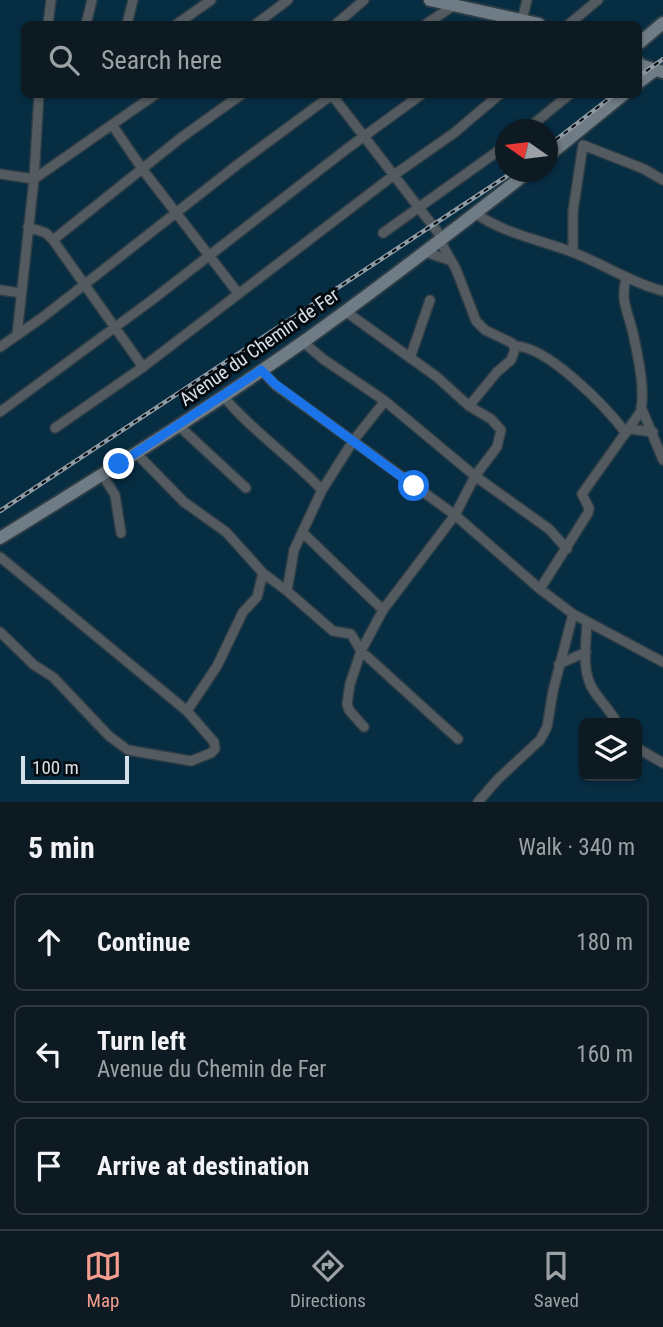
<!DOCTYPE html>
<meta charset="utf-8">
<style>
body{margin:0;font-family:"Roboto Condensed",sans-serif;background:#17232a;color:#f1f3f6}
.controls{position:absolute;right:21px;bottom:21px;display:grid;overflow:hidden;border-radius:10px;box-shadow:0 2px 5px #0004}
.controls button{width:63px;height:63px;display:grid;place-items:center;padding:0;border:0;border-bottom:2px solid #2e383f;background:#0e1a21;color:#f1f3f6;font:35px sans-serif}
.compass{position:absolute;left:495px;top:119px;width:63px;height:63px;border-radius:50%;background:#0e1a21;box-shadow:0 2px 5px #0004;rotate:284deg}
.scale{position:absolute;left:21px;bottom:18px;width:108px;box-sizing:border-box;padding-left:7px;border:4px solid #d6e0e8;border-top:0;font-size:19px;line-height:24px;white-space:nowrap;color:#d6e0e8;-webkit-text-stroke:5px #050a0f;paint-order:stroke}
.stop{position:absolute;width:21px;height:21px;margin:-16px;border:5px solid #1a73e8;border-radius:50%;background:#fff}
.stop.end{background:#1a73e8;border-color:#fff;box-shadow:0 2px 7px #0008}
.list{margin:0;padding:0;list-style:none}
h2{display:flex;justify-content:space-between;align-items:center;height:91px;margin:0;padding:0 28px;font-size:30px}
h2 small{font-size:23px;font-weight:400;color:#9ba1a5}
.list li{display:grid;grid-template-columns:46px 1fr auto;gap:21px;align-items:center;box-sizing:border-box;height:98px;margin:0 14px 14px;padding:0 14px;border:2px solid #2e383f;border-radius:10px}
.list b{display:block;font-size:26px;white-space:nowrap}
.list p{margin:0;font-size:23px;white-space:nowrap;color:#9ba1a5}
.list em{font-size:23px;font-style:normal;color:#9ba1a5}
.icon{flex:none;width:38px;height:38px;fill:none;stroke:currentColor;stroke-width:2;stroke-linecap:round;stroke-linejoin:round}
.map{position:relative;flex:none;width:663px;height:802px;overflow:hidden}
.search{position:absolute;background:#0e1a21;box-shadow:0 2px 5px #0004;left:21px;right:21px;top:21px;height:77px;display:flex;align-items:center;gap:18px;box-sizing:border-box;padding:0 24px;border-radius:10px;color:#9ba1a5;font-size:26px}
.sheet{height:427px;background:#0e1a21}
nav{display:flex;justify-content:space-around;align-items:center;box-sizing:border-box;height:98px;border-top:2px solid #2e383f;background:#0e1a21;font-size:19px;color:#9ba1a5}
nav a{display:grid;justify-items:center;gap:4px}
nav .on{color:#f59d8f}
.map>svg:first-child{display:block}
.green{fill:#072d43;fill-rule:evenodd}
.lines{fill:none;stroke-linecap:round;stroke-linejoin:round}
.street-casing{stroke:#2d3d46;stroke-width:12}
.secondary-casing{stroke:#2d3d46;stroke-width:16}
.street{stroke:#535b60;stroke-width:9}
.secondary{stroke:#707c85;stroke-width:12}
.rail-casing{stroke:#8f9ba4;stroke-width:4.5}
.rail{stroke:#050a0f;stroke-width:2;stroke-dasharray:5;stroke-linecap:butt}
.route{stroke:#1a73e8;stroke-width:9}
.labels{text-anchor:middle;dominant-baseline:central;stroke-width:6;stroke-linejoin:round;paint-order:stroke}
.street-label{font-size:19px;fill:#d6e0e8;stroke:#050a0f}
</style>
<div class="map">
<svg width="663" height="802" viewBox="0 0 663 802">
<rect width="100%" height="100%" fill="#12222c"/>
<!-- green -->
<path class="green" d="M0,0h663v802h-663zM24,24h614v70h-614zM505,130h43v42h-43zM584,723h53v53h-53z"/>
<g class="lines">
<!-- street casing -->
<g class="street-casing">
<path id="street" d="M522,20l5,-20
M48,24l3,-24
M86,24l6,-24
M127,24l6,-24
M177,24l34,-24
M256,24l32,-24
M336,24l28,-24
M426,24l30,-20
M569,24l29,-24
M332,95l111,144
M113,126l30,44 95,123
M526,130l44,-36
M0,174l34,5 122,-85
M475,213c31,22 68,27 102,41 30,12 55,29 86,37
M28,227l18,6 7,7
M383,233l122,-87
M440,241l16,28 20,52 9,9 27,13 3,6 -4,11 -14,12 -28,34
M425,252l24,8
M573,252v-41l10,-66 61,24 19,11
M0,290l21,3
M345,311l92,66 32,29 22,13 10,11 -4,17 -22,29 -20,39 -72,95 -22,41 -11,33 -3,20 2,6 15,17
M17,335l17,-156 5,-85
M303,342l20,17 62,42 90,75 74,53 18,20
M514,346c33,-1 93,62 112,87
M0,347l43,-30 194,-152 96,-71
M410,358l20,-58
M143,367l-90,-127 129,-103 60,-43
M261,370l14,15 78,56 32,-40
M223,396c29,35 68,61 99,94l-28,60 -7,41 46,40 18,3 10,17 97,88
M641,407l22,53
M0,412l152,-112 196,-152 74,-54
M179,426l67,62
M55,428l88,-61 251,-192 60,-42 46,-39
M630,429l23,3
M137,454l47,48 42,30 37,41 24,18
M102,474l13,21 6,38
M322,490l31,-49 102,74 85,74 33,25 90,48
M302,532l81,78
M0,557l187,154 27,31 1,7 -4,4 -20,8 -63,-11 -19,-14 -56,-59 -19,-12 -34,-33
M540,589l48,-76 1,-5 -7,-14 59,-83c4,-25 -3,-54 -8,-78 -5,-21 -13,-33 -7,-54
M587,623c-1,21 -6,50 7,68 7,11 17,20 23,32
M559,664l27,-12
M187,711l30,-45 26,-54 14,-15 6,-24
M637,748l26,15
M478,802l20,-23 42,-39 7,-13 6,-36 20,-77"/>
</g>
<!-- secondary casing -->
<g class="secondary-casing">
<path id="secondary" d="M430,0l109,24
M638,44l25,-21
M638,62l2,3 23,7
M638,83l17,-13
M548,156l76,-62
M0,538c102,-63 205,-127 303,-196 77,-55 151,-112 225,-170"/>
</g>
<!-- street -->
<use href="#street" class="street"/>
<!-- secondary -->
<use href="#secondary" class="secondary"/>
<!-- rail casing -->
<g class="rail-casing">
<path id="rail" d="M638,77l25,-18
M548,146l67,-52
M0,511l513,-339"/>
</g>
<!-- rail -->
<use href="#rail" class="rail"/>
</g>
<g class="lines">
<!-- route -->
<path class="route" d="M119,464l142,-94 14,14 139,102"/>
</g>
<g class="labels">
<!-- street labels -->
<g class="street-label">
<text transform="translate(259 347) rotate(-35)">Avenue du Chemin de Fer</text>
</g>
</g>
</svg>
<div class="controls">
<button><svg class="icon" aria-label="layers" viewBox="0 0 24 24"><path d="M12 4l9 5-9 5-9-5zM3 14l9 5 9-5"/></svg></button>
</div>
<svg class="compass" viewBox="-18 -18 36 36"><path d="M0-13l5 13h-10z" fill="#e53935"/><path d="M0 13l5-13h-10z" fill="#9ba1a5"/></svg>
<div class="scale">100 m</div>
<div class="stop" style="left:414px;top:486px"></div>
<div class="stop end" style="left:119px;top:464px"></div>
<div class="search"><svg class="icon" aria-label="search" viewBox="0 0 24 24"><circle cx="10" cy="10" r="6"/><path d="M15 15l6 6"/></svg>Search here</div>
</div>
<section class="sheet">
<h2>5 min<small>Walk · 340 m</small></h2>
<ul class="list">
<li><svg class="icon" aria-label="ahead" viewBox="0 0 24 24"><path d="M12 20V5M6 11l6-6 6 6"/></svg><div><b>Continue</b></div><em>180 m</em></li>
<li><svg class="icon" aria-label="left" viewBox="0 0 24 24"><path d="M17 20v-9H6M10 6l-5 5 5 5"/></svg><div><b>Turn left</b><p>Avenue du Chemin de Fer</p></div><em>160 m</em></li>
<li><svg class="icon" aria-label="arrive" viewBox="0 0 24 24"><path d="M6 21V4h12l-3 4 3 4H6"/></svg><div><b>Arrive at destination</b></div></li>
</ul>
</section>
<nav>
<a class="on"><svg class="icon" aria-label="map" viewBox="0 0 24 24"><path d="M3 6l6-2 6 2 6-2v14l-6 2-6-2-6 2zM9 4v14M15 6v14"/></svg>Map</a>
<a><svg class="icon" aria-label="directions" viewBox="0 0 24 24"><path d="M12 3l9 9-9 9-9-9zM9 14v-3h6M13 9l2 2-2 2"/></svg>Directions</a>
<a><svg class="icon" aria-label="saved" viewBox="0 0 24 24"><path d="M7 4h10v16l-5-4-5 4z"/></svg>Saved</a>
</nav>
